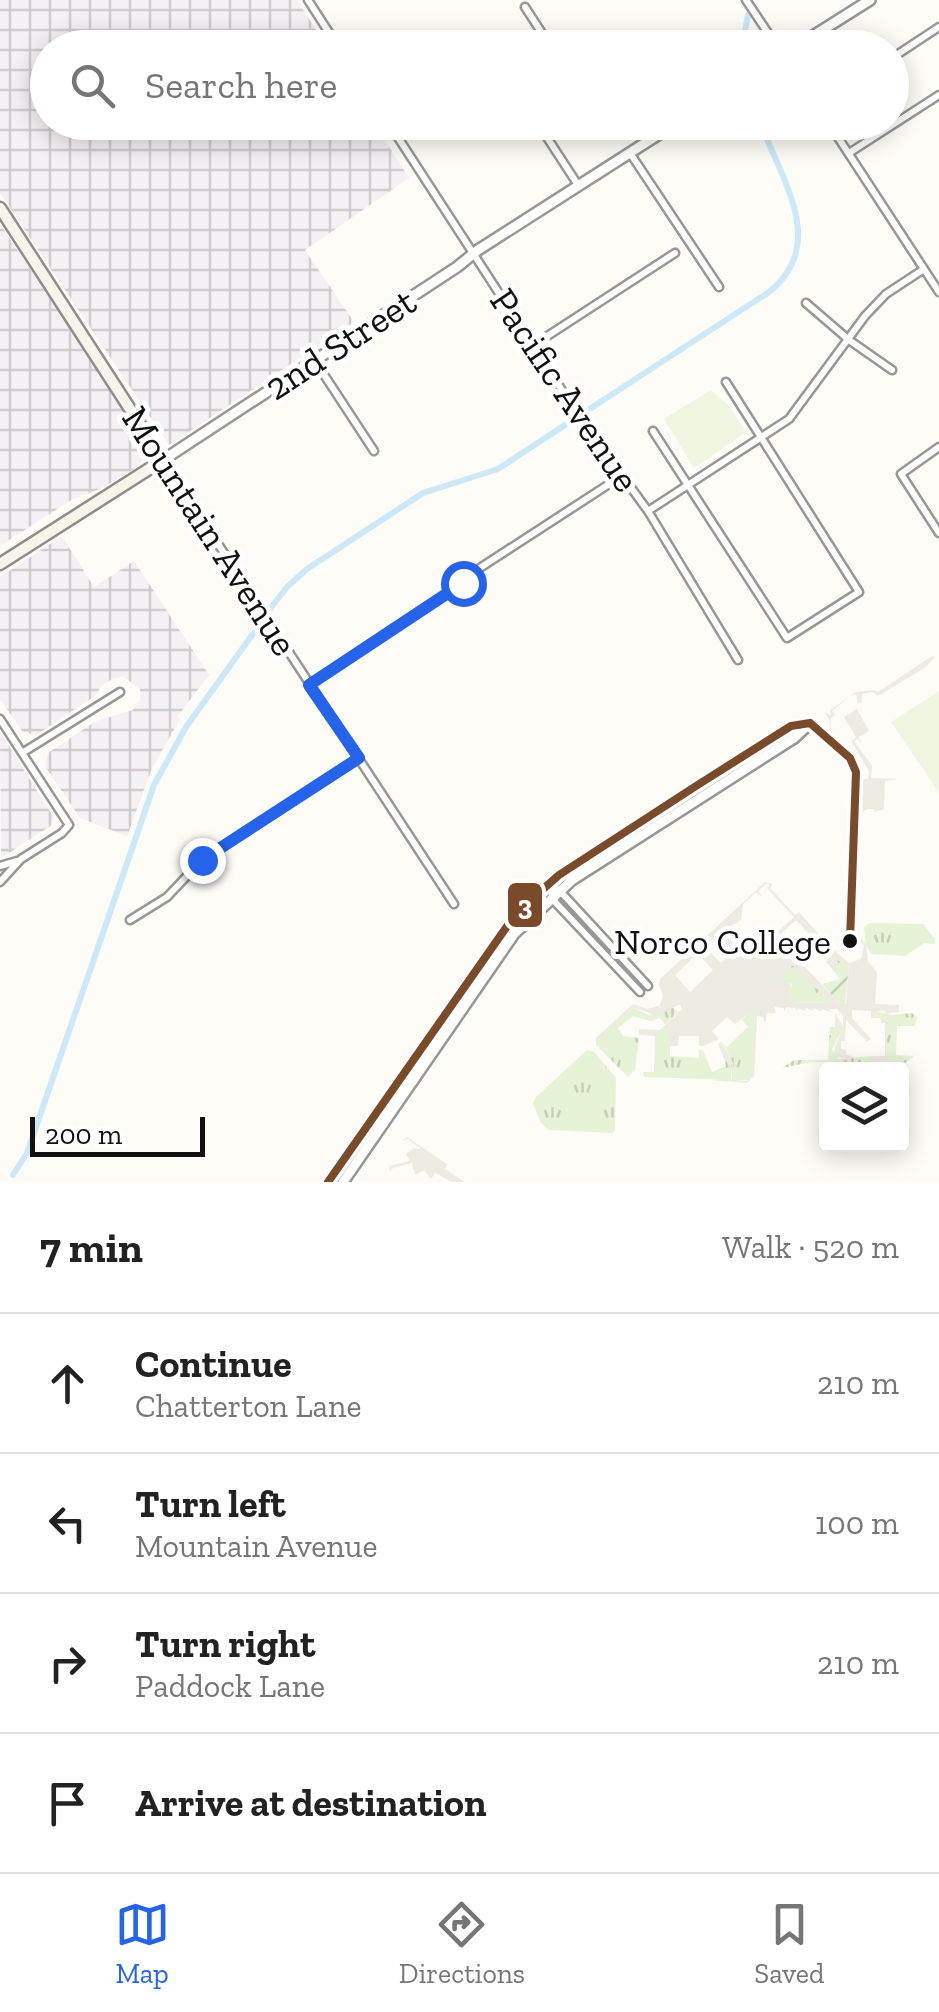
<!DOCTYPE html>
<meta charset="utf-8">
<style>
body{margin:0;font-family:"Zilla Slab",serif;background:#f2f2f2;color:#222}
.controls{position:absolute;right:30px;bottom:30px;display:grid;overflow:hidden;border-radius:10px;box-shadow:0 5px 25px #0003}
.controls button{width:90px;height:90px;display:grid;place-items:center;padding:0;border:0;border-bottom:2px solid #e0e0e0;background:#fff;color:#222;font:50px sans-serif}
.scale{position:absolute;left:30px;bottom:25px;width:175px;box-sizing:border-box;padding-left:10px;border:5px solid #111;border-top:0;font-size:28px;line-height:35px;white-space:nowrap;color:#111;-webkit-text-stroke:8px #fff;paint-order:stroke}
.stop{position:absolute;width:30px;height:30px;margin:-22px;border:8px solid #2563eb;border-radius:50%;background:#fff}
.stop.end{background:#2563eb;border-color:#fff;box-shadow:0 2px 10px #0008}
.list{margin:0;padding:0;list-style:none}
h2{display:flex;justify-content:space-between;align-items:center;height:130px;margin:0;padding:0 40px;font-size:42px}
h2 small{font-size:32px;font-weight:400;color:#767676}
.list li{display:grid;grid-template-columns:65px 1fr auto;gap:30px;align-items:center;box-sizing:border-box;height:140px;padding:0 40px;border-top:2px solid #e0e0e0}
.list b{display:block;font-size:38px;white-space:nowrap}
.list p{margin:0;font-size:32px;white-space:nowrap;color:#767676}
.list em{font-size:32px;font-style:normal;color:#767676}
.icon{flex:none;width:55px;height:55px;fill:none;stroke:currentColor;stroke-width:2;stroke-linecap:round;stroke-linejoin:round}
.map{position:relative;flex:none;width:939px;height:1182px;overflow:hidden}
.search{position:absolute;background:#fff;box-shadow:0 5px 25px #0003;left:30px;right:30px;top:30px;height:110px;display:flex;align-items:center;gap:25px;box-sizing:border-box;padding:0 35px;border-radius:55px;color:#767676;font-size:38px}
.sheet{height:690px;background:#fff}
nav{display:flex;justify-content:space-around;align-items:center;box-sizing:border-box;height:140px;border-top:2px solid #e0e0e0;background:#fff;font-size:28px;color:#767676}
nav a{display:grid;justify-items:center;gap:5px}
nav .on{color:#2563eb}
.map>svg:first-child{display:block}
.industrial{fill:url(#industrial-grid)}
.grass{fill:url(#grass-tufts)}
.garden{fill:url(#garden-furrows)}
.pitch{fill:#f0f6e1}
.plaza{fill:#edebe2;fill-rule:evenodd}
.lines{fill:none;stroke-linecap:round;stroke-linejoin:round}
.canal{stroke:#cde8f7;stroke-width:6}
.minor-casing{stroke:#979795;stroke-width:11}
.tertiary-casing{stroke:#979795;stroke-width:14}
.secondary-casing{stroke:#8e8d8b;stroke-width:15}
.minor{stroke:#fffffe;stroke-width:6}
.tertiary{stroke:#fffffe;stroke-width:9}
.secondary{stroke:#f6f4eb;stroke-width:10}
.bus-1-casing{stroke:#fff;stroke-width:15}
.bus-1{stroke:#7a4b2a;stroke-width:8}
.route{stroke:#2563eb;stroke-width:12}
.bus-dot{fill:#111;stroke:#fff;stroke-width:4}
.labels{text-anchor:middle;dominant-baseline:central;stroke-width:10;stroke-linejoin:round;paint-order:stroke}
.bus-label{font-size:36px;fill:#111;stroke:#fff;text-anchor:end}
.street-label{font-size:38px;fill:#111;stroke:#fff}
.line-badge{stroke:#fff;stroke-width:4}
.badge-label{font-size:28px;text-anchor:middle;font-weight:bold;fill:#fff}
</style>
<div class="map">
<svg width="939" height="1182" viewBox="0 0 939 1182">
<defs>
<pattern id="industrial-grid" width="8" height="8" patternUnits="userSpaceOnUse" patternTransform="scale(2.5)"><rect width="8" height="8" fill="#f5f0f3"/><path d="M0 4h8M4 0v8" fill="none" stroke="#d1cdcf"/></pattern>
<pattern id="grass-tufts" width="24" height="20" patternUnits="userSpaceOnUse" patternTransform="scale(2.5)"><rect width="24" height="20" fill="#e7f3d7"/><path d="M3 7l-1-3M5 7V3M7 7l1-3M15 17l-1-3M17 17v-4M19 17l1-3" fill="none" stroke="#c5cfb8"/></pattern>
<pattern id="garden-furrows" width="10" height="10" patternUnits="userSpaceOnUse" patternTransform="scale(2.5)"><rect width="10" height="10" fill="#e7f3d7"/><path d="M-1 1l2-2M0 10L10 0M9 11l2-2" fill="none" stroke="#c5cfb8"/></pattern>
</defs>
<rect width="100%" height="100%" fill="#fdfcf7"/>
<!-- industrial -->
<path class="industrial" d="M0,0h297l30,47 -279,1v74l326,1 35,55 -104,72 49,72 -185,123 -169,-252z
M0,224l139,208 8,21 -11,15 -36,21 -27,10 -73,47z
M62,536l32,51 40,-26 75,114 -32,42 3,2 -28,49 -25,68 -47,-18 -35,-52 3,-13 48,-32 37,-11 8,-11 -1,-10 -16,-12 -10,1 -12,7 -7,11 -59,39 -13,-3 -23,-33v-122z
M0,732l53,84 -1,9 -51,33z"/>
<!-- grass -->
<path class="grass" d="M870,923l53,1 12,15 -1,5 -10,-1 -19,13 -33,-2 -6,-8 -2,-19z
M791,966h7l34,37 -42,-1 -2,-10 4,-8 -8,-3 -3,-5z
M668,1004l10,8 -13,12 -5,-6 -10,3 -17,-5 -15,12 5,8 16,2 -4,32 -7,7 -32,-32v-4l36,-34 17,8z
M751,1011l4,4 -3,61 -3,4h-15l-1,-17 -11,-21 5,5 21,-20 -6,-7z
M876,1011l16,4 20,-2 5,4 -2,9h-18l-1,29 18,1 -9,7 -94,-1 -29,6 12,-8h34l2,-33h7v-6l1,6 5,1 -11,22 7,9 32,-3 1,4h14l1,-37h-6l-1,-5h-5z
M670,1024v32l29,2v-8h4l9,22 14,-6 -1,-5 3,-1 4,5 -1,15 -87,-3 -1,-5h14v-40z
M587,1050l7,2 22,26 -1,52 -3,3 -63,-3 -8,-7 -8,-20 3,-6z"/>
<!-- garden -->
<path class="garden" d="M837,960l12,5 -4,39 -6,-1 -17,-19 18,-5 -7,-9 5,-5z"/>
<!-- pitch -->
<path class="pitch" d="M711,390l19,17 16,25 -52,36 -30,-49z
M939,691v102l-48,-71z"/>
<!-- plaza -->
<path class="plaza" d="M932,656l3,1 -9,10 -48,29 -6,-4 -10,2v8l-4,1 -2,-9 -6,2 -17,14 2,5 -4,3 -1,17 20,16 8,12 5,16h5l1,-8 -18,-30 5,-4 -12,-20 13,-8 12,22 -10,6 2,7 -3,-5 -4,2 18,25 -1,12 27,1 -13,2 -1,28 -10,3v-3h-7l-6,4 -3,120 8,12 2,17 9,10 -2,32 24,1v7l-11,1 -2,47h-15v-4h14v-45h-9l-1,7h-4v-7l-19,-1v8l19,21 -4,3 -21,-22 -1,21h-4v8l5,1v5l6,1v3l-20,-3 10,-27 -7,-2v-14l8,13v-10l-6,-7h-7v3l-8,-3 -1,3 -7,-4 -1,3 -7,-3 -1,3 -7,-3 -2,3v-3l-10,-1 -2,5v-4l-10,-1 2,6h-9l-2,10 -2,-6 -6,-1 -3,60 -7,7 -36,-3 21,-1v-14l-7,-4 -7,-17 3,-2 12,21 1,17 13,1 4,-3 4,-63 -4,-3 -16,12 -8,-7 -15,14 7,8 -16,7h-4v-10h-20l-1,10h-8v-21l-13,8v39h-3l1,-36 -16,-1v-6l21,1 22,-21 -2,-5 -22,12 -26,-9 -36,37v-6l37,-34 15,5 12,-4 3,-9 -4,-11 1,-6 105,-97 8,2 -3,4 25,27 4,-3 25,28 -4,3 9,10 6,-2 14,12 12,-4 3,-13 -9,-13 5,-155 -10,-25 -21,-18 1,-13 -5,-10 6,4 -1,-6 26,-18 17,-2 5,2zM767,883l3,2 -3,3 27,29 -20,18 -7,-7 -7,-1 -17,15 -13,-15 11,-7 2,-16 13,-12 7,5 -5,-6zM796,920l34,37 -4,5 7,8 6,-5 -2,-5 12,6 -3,38 -7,-1 -62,-66zM713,939l15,17 -7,7 -13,-13 -7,7 12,13 -23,22 -15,-17zM791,966h6v5l6,1v5h5v5l5,1v5l5,1 13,14 -41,-1 -2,-10 3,-7 -10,-9z
M407,1137l40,27 -2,5 20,13h-13l-17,-9 -4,6 -7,-9 -9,5 -3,-12 -19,5 -3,4 -1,-6 21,-5 -4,-7 8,-6 7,1 -13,-10 -6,2z"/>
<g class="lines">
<!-- canal -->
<path class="canal" d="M742,48l6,-33
M585,412l184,-120c60,-48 12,-113 -9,-170
M270,609l17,-22 20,-18 116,-76 75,-24 73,-48
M13,1175l14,-22 127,-368 32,-58 74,-103"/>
<!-- minor casing -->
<g class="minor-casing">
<path id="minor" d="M308,0l31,48
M746,0l32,48
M525,7l24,37 -5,4
M892,58l47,-31
M388,122l188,290 72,99 90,149
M537,122l41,63
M828,122l111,170
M630,153l89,134
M849,153l90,-58
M806,303l43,37 43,30
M532,346l143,-93
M315,361l59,90
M653,431l134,207 72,-46 -133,-210
M939,447l-38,27 38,59
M163,460l291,444
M648,511l141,-92 76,-103 21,-22 38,-25
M466,577l157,-102
M309,685l154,-102
M0,719l69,106 -7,8 -41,26 -21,23
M22,753l98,-61
M0,866l17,-5
M548,885l8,18 84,89
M548,885l12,6 88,95
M130,920l37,-23 35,-37 157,-102"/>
</g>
<!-- tertiary casing -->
<g class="tertiary-casing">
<path id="tertiary" d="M794,48l76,-48
M163,460l294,-193 21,-17 200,-128
M328,1182l189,-270 42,-37 137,-89 95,-60 19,-3
M343,1182l171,-248 58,-54 222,-142 14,-13"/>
</g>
<!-- secondary casing -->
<g class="secondary-casing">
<path id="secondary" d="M0,208l163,252 -163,104"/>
</g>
<!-- minor -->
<use href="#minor" class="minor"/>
<!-- tertiary -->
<use href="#tertiary" class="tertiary"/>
<!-- secondary -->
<use href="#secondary" class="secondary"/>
<!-- bus-1 casing -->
<g class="bus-1-casing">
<path id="bus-1" d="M810,723l40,35 6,14 -6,169
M328,1182l189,-270 42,-37 137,-89 95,-60 19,-3"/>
</g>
<!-- bus-1 -->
<use href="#bus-1" class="bus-1"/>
</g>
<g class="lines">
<!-- route -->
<path class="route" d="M202,860l157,-102 -50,-73 154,-102"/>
</g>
<!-- markers -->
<circle class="bus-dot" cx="850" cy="941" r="9"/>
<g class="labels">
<!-- bus labels -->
<g class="bus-label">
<text x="831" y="941">Norco College</text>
</g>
<!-- street labels -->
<g class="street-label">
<text transform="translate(340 344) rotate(-33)">2nd Street</text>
<text transform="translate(565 390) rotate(56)">Pacific Avenue</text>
<text transform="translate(210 531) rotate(57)">Mountain Avenue</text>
</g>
</g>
<rect class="line-badge" x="506" y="881" width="38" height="48" rx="10" fill="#7a4b2a"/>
<g class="badge-label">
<text x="525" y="915">3</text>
</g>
</svg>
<div class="controls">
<button><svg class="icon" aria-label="layers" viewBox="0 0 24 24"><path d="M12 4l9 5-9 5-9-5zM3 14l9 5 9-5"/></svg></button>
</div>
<div class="scale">200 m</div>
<div class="stop" style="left:463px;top:583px"></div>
<div class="stop end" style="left:202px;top:860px"></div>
<div class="search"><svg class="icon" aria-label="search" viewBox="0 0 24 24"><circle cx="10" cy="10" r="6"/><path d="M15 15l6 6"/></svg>Search here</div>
</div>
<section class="sheet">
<h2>7 min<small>Walk · 520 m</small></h2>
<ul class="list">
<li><svg class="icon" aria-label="ahead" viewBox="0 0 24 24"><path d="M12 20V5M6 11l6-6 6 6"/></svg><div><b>Continue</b><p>Chatterton Lane</p></div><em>210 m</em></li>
<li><svg class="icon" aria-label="left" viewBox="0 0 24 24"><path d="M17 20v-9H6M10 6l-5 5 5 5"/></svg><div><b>Turn left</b><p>Mountain Avenue</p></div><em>100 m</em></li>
<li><svg class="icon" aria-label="right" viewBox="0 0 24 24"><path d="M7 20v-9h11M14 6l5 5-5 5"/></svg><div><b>Turn right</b><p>Paddock Lane</p></div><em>210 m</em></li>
<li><svg class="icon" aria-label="arrive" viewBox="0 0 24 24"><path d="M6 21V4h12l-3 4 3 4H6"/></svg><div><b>Arrive at destination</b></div></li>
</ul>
</section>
<nav>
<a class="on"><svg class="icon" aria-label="map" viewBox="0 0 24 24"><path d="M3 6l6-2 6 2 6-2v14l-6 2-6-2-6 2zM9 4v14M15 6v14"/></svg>Map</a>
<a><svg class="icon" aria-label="directions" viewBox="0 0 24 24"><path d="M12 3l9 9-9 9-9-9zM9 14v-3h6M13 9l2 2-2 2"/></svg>Directions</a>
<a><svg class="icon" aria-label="saved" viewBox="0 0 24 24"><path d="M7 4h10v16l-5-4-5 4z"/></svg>Saved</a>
</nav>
